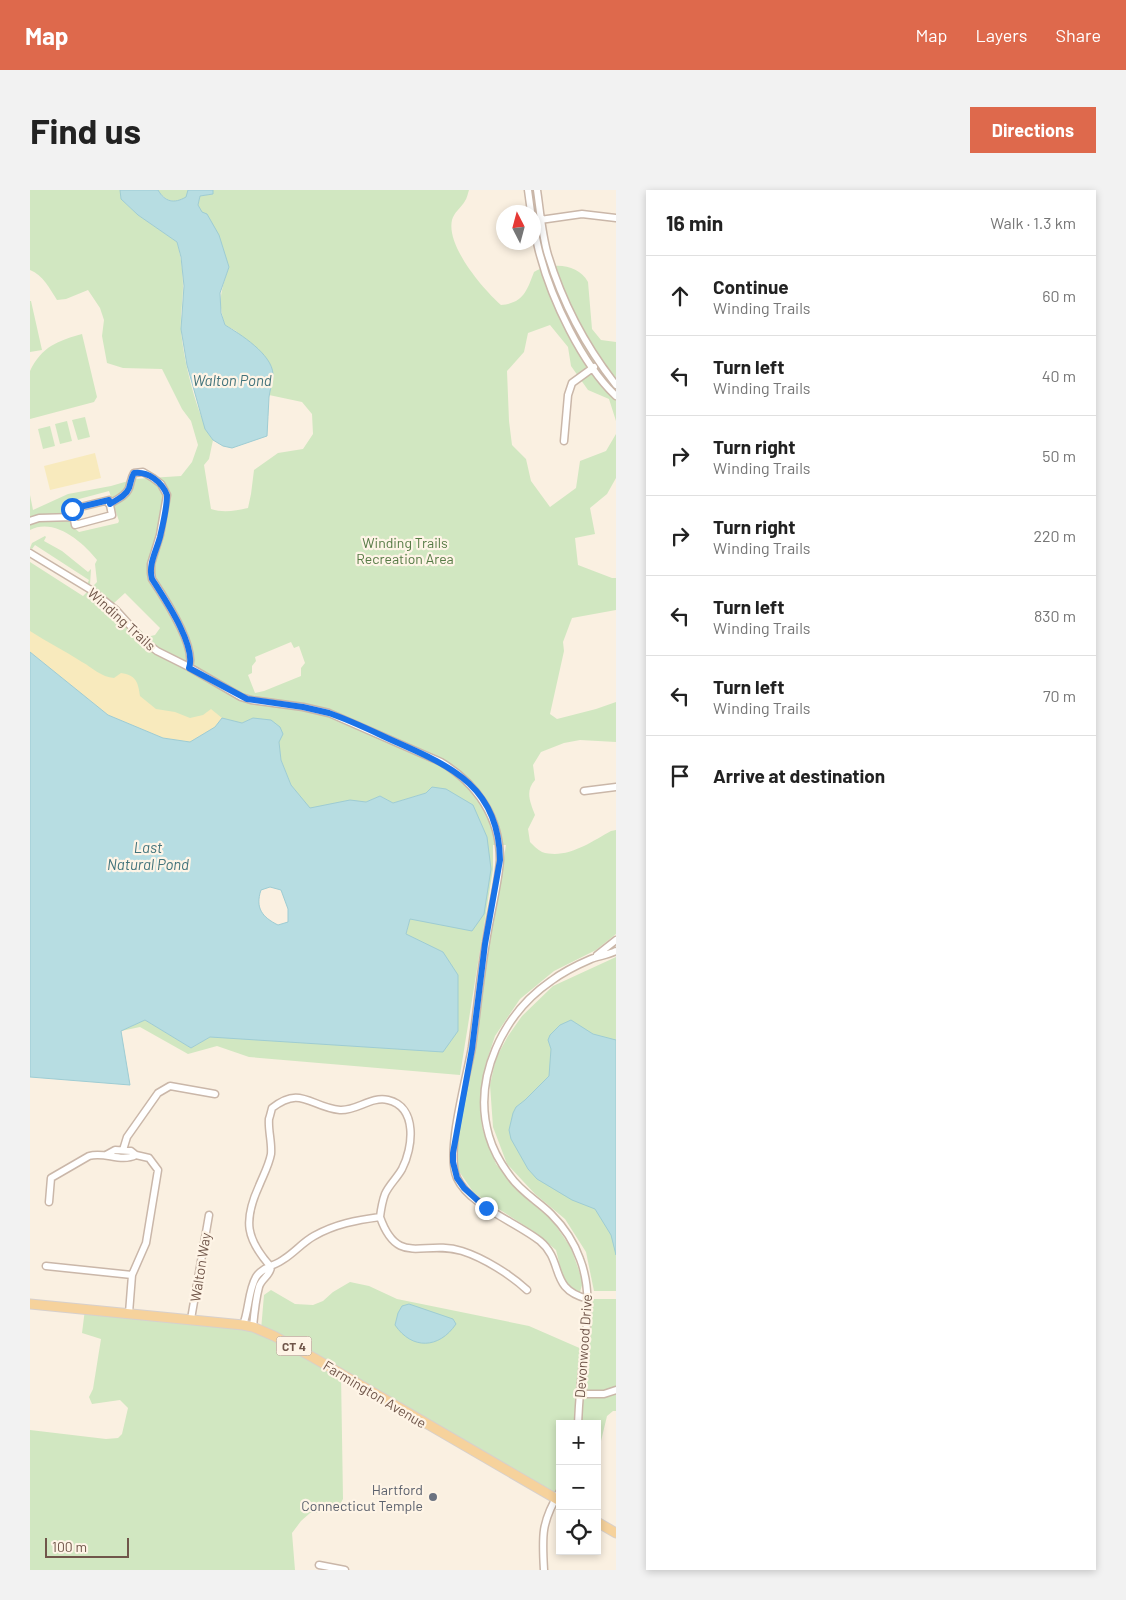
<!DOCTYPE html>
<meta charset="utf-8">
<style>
body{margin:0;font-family:Barlow,sans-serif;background:#f2f2f2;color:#222}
.controls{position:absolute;right:15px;bottom:15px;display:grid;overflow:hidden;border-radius:0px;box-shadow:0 2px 8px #0003}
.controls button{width:45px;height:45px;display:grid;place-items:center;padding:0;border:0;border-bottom:1px solid #e0e0e0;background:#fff;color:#222;font:25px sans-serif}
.compass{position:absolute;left:466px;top:15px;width:45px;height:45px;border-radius:50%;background:#fff;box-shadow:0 2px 8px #0003;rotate:354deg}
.scale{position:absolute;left:15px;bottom:12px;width:84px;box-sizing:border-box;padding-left:5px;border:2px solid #70564a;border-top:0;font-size:14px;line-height:18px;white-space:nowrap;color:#70564a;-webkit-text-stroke:4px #fef4e6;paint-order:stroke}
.stop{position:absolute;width:15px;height:15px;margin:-11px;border:4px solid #1a73e8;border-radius:50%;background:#fff}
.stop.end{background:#1a73e8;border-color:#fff;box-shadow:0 1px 5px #0008}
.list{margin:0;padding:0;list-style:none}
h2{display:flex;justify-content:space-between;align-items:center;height:65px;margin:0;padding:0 20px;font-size:21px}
h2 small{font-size:16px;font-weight:400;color:#767676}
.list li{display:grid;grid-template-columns:32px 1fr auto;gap:15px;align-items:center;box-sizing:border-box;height:80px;padding:0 20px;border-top:1px solid #e0e0e0}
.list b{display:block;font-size:19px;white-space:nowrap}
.list p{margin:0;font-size:16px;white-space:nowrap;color:#767676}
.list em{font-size:16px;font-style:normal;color:#767676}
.icon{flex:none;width:28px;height:28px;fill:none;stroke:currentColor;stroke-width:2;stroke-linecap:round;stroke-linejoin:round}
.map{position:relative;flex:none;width:586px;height:1380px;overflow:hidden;border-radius:0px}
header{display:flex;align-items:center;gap:30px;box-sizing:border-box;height:70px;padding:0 25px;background:#de694c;color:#fff}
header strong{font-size:24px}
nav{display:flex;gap:28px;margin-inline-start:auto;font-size:18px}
.intro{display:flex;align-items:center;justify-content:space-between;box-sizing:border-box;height:120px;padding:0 30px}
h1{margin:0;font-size:35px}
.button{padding:12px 22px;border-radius:0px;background:#de694c;color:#fff;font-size:18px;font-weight:700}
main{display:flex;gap:30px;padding:0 30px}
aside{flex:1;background:#fff;border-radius:0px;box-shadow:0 2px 8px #0003}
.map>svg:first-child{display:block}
.green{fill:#d1e7c1;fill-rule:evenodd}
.sand{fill:#f8eabd}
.water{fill:#b7dde2;stroke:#9eccd3;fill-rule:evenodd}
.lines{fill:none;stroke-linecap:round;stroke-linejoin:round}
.minor-casing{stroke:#cab7a9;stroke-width:9}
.major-casing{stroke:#d7d0cc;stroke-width:11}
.minor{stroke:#fff;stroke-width:6}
.major{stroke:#f6d29c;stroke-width:9}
.route{stroke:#1a73e8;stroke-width:6}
.worship-dot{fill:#6b7280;stroke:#fef4e6;stroke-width:2}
.labels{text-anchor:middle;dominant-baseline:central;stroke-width:4.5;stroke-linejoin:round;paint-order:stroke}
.shield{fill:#fef4e6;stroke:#9b8579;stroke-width:1}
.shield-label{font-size:12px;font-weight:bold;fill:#70564a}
.park-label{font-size:14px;fill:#567a45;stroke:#fef4e6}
.street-label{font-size:14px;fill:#70564a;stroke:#fef4e6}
.worship-label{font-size:14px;fill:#5b616d;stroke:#fef4e6;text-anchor:end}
.water-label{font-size:15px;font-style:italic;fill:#42737b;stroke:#fef4e6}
</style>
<header>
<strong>Map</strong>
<nav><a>Map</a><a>Layers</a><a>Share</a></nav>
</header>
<div class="intro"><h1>Find us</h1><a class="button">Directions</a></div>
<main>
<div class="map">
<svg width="586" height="1380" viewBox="0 0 586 1380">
<rect width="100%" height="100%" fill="#faf0e1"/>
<!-- green -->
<path class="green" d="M0,0h90l1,9 17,16 39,27c4,14 6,30 6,45 0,14 -3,29 -2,43 2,28 16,87 32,110l-4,19 -5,6 7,44c12,4 24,2 37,-1l3,-14 3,-24 24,-17 25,-4 10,-15 -1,-20 -10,-12 -33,-7 -2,41 2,-41 4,-22 -37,-42 -11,-6c-8,-24 -4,-34 4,-58l-31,-62 2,-9 13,-2v-4h256c-1,3 -2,8 -4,11 -4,7 -11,11 -13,19 -6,26 31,69 49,85 23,-2 26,-15 33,-33 17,-10 44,-9 54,10l4,47 9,11 15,2v79l-7,-22 -21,-9 -17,-24 -3,-19 -18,-22 -22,8 -4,19 -17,19 2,50 3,24 14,14 5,22 19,26 26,-19 4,-27 26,-10 10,-17v44l-9,16 -17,14 5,26 -20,4 3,27 34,13h4v32l-44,8 -9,24 1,9 -14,63 7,5 39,-10 20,-7v40l-36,-2 -16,3 -23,9 -8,13 2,15c-10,11 -5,22 0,35l-7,14 2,13c3,3 8,8 12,10 24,8 49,-10 69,-21l5,-1v104l-20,16 -42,21 -34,28 -25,37 -9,27 -6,37 2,27 14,37 26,31 30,25 19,28 12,34 -3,10 -11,-5 -6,-9 -7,-28 -23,-19 -59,-38 -16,-23 -3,-10 3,-32 12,-65 36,-218h-13v24l-33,206 -211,-18 -32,-11 -29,8 -48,-27 -19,4 24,-11 46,28 19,-11 233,-85 -37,-17 4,-16 16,-126 -33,10 -13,-7 -14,6 -16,-1 -40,8 -19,-24 -10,-25 -2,-18 -26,-24 -11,5 -20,-4 -32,23 -160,-90v-90l53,34 14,-14 -2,-18 2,-4c-14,-18 -43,-43 -67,-30v-35l3,15 35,-16 43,-8 24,-7 46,-3 11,-14 6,-17 -7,-24 -9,-12 -20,-40 -39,-1 -16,-5 -5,-27 2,-16 -4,-12 -12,-18 -22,9 -9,1c-7,-11 -14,-25 -27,-30zM79,301l10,30 -1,2 -39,9 -6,-5 -5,-25zM95,403l35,35 -5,7 -8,2 -33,-34zM261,452l3,6 5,-2 6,17 -4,5v8l-37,15 -9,2 -7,-18 4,-2v-7l4,-5 -1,-4z
M128,0h30l-1,7c-13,7 -21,5 -29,-7z
M0,111h1l11,49 -12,2z
M52,144l15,63 -3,5 -64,17v-48c12,-25 28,-30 52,-37z
M55,227l5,20 -12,3 -6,-20z
M37,231l5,20 -12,3 -5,-20z
M20,236l5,20 -12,3 -5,-20z
M15,346l1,1 -2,4 18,10 26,21 3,-3 -1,16 -3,-1 2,-4 -54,-35 -3,4 -2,-1 2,-5z
M586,767v334h-22l-8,-39 -21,-33 -30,-25 -28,-30 -14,-37 -3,-42 6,-27 12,-22 14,-20 31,-30z
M320,1092l19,4 28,13 132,27 55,24 4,-51h28v112h-3l-6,5 -10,42v-34h-37v77l-219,-127 2,125 -5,9 -5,4 -23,1 -9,8 -9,12 3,37h-265v-140l76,9 12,-1 4,-4 6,-26 -8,-8 -28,4 -3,-7 4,-8 8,-50 -19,-6 3,-24 176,21 3,-35 7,-5 24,14 18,1 10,-4 10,-9z"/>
<!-- sand -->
<path class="sand" d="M65,263l6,25 -51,12 -6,-24z
M0,441c17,11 35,20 52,31 11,6 19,15 32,16l7,-5c15,2 17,9 19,23l16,13 19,3 15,6 13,-3 8,-6 11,9 -7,9 -25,15 -27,-4 -55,-23 -78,-63z"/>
<!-- water -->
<path class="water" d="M90,0h38c7,12 16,14 28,7l2,-7h25v4l-13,2 -2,9 4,7 5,2 12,21 10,32 -9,26 1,20 4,12c15,9 47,29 48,49 0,7 -3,15 -4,23 -1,13 -1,26 -2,39l-35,12 -9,-2 -10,-6 -8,-11 -18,-64 -6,-36 3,-43 -3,-29 -4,-15 -39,-27 -17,-16z
M0,462l78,63 55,23 27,4 25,-15 7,-9 20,5 11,-5 18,2 9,7 3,7 -4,8 2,18 10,25 19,23 40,-8 16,2 14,-6 13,7 33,-10 6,-6 14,2 27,16 14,32 4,32 -7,45 -12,17 -62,-12 -4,15 37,18 15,23v56l-15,21 -233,-15 -19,11 -46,-28 -24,11 9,54 -100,-8zM240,697l11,3 7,19v13l-10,3c-16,-8 -23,-17 -17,-35z
M541,830l22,14 23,6v215l-5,-20 -16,-26 -23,-9 -35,-21 -9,-10 -17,-30 -2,-9 4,-17 3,-6 9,-7 24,-24 2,-27 -3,-9 2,-5 10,-10z
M379,1114l44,15 3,5c-17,25 -44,26 -61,1l3,-12 4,-7z"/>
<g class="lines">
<!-- minor casing -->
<g class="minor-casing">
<path id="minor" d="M498,0l3,22
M507,0c3,20 5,45 11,65 14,46 38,92 68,130
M503,31l49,-7 34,4
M473,35v6
M503,35c3,10 4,20 7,30 12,45 42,109 76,141
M534,251l4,-46 4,-12 22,-16
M79,310l3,15 -37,10 -3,-16z
M79,314c7,-4 17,-8 20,-16 2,-6 2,-10 5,-15l9,-1 10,6 8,6 6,11 -7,40 -9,29v9l1,6c12,18 45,68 37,88
M0,331l9,-3 35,-1
M0,363l61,37 25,20 28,31 13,10 32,16 52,30 10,3 52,7 26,6 112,49c36,22 59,55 59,98 -2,27 -10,54 -14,82 -6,35 -9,70 -14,105 -5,30 -27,105 -15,131 12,27 59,44 83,63 25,21 8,48 48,58
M554,601l32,-4
M567,765l19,-15
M93,960l4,-13 31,-44 12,-7 45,8
M76,965l9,-5 16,1 5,4 13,3 9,12 -12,73 -14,32 -3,38
M19,1012l2,-24 38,-22c16,-5 31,7 47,-1
M350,1027c18,51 43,22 82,34 22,7 49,24 65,39
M16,1076l86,9
M161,1129l18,-104
M213,1135c6,-15 5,-34 13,-48 6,-10 19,-11 28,-18 11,-7 19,-17 30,-23 21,-12 43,-16 66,-19 1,-8 2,-15 5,-23 4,-9 12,-16 17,-25 11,-21 16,-62 -14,-69 -17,-4 -31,11 -48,10 -30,-3 -39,-25 -68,-2 -1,4 -2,8 -3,11 -1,11 3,23 2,35 -2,11 -8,22 -12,32 -16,35 -13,53 12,81
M223,1137c1,-11 3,-29 6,-40 2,-8 11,-11 12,-20
M550,1204h24l12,-4
M548,1234c1,-23 3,-46 6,-68 3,-32 8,-66 -4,-97 -6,-17 -16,-32 -29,-45 -13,-13 -30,-22 -41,-38 -9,-12 -17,-26 -21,-40 -17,-58 14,-122 62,-155 12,-9 26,-16 40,-22 8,-3 17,-4 25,-8
M289,1375l26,5
M514,1380c-2,-34 -3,-48 16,-79"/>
</g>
<!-- major casing -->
<g class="major-casing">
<path id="major" d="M0,1114l213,21 10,2 21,9 40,22 246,143
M567,1332l19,11"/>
</g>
<!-- minor -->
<use href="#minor" class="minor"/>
<!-- major -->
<use href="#major" class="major"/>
</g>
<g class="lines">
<!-- route -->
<path class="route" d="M42,319l37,-9 1,4c6,-4 16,-8 19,-16 2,-6 2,-10 5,-15 14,-2 28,9 33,22 0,13 -4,29 -7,42 -4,15 -12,28 -8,42 12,19 45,67 37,89l58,31 56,8 26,6c23,8 45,19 67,29 57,25 103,46 104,118l-15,84 -13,105 -19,104v9l4,16 7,10 22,20"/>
</g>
<!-- markers -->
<circle class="worship-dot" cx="403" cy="1307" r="5"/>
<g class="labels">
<!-- shield labels -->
<rect class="shield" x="246.5" y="1146.5" width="35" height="19" rx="4"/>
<g class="shield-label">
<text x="264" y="1156">CT 4</text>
</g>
<!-- park labels -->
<g class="park-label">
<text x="375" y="352">Winding Trails<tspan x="375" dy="16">Recreation Area</tspan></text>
</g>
<!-- street labels -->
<g class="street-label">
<text transform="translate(92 429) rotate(42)">Winding Trails</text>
<text transform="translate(170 1077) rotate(-81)">Walton Way</text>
<text transform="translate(553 1156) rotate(-86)">Devonwood Drive</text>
<text transform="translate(345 1204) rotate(31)">Farmington Avenue</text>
</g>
<!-- worship labels -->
<g class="worship-label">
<text x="393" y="1299">Hartford<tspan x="393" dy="16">Connecticut Temple</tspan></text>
</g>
<!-- water labels -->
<g class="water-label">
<text x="202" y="190">Walton Pond</text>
<text x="118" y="657">Last<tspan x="118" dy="17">Natural Pond</tspan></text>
</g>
</g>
</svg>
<div class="controls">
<button>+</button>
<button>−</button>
<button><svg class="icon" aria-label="locate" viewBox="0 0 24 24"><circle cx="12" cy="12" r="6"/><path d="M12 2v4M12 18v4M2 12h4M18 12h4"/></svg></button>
</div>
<svg class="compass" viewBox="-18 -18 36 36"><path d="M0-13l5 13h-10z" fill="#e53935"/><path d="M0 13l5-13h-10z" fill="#767676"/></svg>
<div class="scale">100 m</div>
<div class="stop" style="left:42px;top:319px"></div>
<div class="stop end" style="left:456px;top:1018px"></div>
</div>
<aside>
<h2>16 min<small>Walk · 1.3 km</small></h2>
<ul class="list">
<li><svg class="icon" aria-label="ahead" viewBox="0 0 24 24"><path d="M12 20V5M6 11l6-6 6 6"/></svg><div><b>Continue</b><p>Winding Trails</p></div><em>60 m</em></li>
<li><svg class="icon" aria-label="left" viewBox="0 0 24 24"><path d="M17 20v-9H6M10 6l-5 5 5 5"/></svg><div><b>Turn left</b><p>Winding Trails</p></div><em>40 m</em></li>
<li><svg class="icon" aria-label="right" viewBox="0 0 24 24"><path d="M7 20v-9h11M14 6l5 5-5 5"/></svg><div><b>Turn right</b><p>Winding Trails</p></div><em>50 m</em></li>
<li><svg class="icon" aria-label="right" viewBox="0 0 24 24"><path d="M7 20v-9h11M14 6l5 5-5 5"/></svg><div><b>Turn right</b><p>Winding Trails</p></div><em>220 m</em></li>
<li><svg class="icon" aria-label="left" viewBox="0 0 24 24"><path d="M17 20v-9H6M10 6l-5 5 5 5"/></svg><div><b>Turn left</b><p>Winding Trails</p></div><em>830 m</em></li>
<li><svg class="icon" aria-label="left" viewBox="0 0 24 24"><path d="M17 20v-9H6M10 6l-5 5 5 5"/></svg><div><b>Turn left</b><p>Winding Trails</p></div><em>70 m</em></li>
<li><svg class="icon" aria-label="arrive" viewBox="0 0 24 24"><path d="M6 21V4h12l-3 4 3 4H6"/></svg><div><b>Arrive at destination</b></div></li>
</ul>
</aside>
</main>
